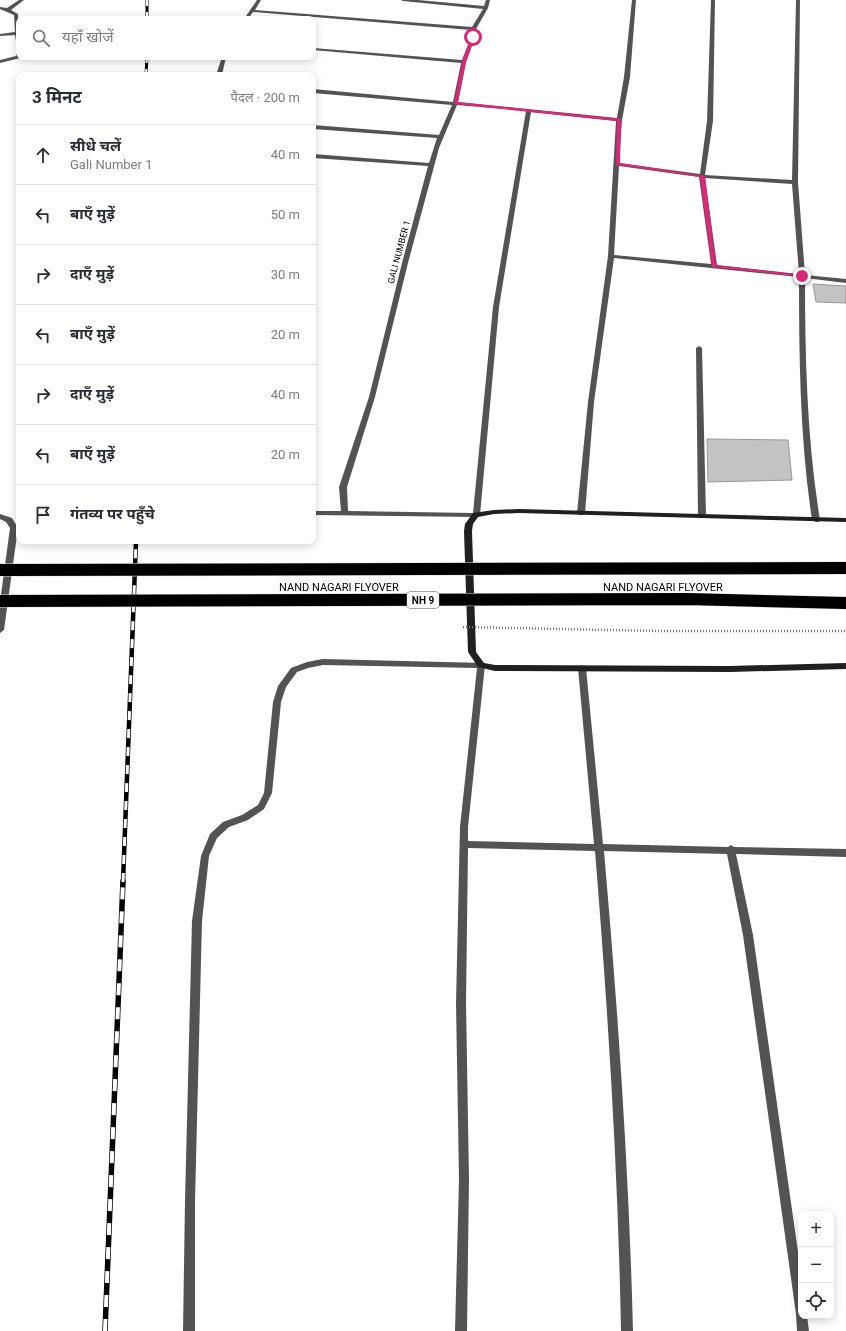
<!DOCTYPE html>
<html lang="hi">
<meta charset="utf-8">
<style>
body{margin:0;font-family:Roboto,"Noto Sans Devanagari",sans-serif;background:#f7f7f7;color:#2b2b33}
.controls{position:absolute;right:12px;bottom:12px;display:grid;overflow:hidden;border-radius:8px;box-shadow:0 2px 10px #0003}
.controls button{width:36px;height:36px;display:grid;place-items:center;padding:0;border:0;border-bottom:1px solid #e1e1e2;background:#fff;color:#2b2b33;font:20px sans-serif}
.stop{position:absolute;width:12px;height:12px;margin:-9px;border:3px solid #db2777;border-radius:50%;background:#fff}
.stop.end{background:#db2777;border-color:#fff;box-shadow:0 1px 4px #0008}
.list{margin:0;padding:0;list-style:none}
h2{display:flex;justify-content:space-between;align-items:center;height:52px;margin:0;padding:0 16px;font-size:17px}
h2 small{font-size:13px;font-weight:400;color:#7c7c81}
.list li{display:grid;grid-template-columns:26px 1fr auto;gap:12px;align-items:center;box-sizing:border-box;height:60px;padding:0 16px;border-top:1px solid #e1e1e2}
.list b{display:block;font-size:15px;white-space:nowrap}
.list p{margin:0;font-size:13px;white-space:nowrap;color:#7c7c81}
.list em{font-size:13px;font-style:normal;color:#7c7c81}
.icon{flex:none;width:22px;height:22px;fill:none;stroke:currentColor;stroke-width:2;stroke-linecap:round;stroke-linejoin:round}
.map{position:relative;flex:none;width:846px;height:1331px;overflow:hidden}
.search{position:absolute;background:#fff;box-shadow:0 2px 10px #0003;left:16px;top:16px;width:300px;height:44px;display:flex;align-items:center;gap:10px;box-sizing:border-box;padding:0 14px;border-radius:8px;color:#7c7c81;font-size:15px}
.panel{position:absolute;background:#fff;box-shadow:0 2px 10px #0003;left:16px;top:72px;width:300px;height:472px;border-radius:8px}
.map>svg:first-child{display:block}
.building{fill:#c3c3c3;stroke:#979797}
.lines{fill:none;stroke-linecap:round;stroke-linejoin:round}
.street{fill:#535353;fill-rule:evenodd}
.secondary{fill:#202020;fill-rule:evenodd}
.rail-far2-casing{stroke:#000;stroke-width:3}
.rail-far1-casing{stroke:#000;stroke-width:4.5}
.rail-casing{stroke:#000;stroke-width:5.5}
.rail-far2{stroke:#fff;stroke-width:2;stroke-dasharray:6;stroke-linecap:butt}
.rail-far1{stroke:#fff;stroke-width:3;stroke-dasharray:9;stroke-linecap:butt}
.rail{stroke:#fff;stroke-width:4;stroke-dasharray:12;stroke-linecap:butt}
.highway-bridge-casing{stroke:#dbdbdb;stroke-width:13;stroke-linecap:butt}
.path-bridge{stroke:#757575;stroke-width:2.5;stroke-dasharray:1 2;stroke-linecap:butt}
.highway-bridge{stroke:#000;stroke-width:12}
.route{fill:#db2777}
.labels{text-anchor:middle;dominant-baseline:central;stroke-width:3;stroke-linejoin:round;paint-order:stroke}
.far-street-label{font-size:9px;fill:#000;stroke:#fff}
.shield{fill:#fff;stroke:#4c4c4c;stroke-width:1}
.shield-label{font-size:10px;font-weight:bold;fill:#000}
.street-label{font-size:11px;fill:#000;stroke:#fff}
</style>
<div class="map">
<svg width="846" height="1331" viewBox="0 0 846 1331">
<rect width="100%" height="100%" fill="#fff"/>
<!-- building -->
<path class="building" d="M813,284l33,2v17l-30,-1z
M707,439l81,1 4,40 -84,2z"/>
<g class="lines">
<!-- street -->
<path class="street" d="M19,0h5l-13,10 7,4 1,34 -2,-1 -2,-12 -15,1v-2l15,-2 -1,-17 -14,-6v-2l7,1z
M257,0h4l-6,10 217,17 11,-18 -80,-8 -2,-1h17l66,6 2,-6h4l-2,8 -12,21 -1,8 -9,25 -8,40 159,16 7,-41 8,-77h4l-6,77 -8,43 -3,43 81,11 7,-53 4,-121h4l-2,121 -8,54 87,5 4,-180h4l-2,182 7,93 41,4v4l-41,-5c0,81 2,162 15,242l-1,2h-3l-4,-2c-12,-80 -13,-162 -13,-243l-185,-19 -20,144 -9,111 -1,2h-6l-1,-2 11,-111 20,-146 8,-135 -85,-9 -32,195 -19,208 -4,2 -163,-2v-4h28l-2,-24 30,-90 33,-134 26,-97 -115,-8v-4l116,9 8,-25 -124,-9v-4l126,10 13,-30 -139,-12v-4l140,13 8,-39 -148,-13v-2l149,12 9,-23v-7l-218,-18 -5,7h-4zM457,105l69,6 -33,196 -20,206 -125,-2 -1,-24 28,-90 33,-134 31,-115zM619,166l80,11 12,87 -97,-9zM705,178l87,6 7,90 -82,-9z
M17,52h2l1,6 -20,5v-3l16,-4z
M222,57h4l-4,18h-6z
M699,346l3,2 4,167 -4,2 -4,-2 -2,-167z
M0,514l12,4 6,10 -14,102 -4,3v-31l10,-74 -4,-6 -6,-3z
M323,659l161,4 1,2 -17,162v14l126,3 -16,-176 4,-3 4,3 17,176 125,3 3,-2 3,2 112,2v8l-110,-3 17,81 48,338v43h6l2,15h-12l-1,-17 -53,-379 -16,-81 -123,-3c14,160 25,320 29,480h-12c-3,-161 -13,-320 -26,-480l-127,-3 -2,155 3,176 -2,152h-12l4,-152 -3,-176 4,-176 17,-159 -154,-3 -15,3 -11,4 -11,15 -5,15 -9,91 -8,16 -16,11 -19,7 -12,11 -8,18 -7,65 -7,280v130h-12l2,-130 7,-280 9,-65 9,-22 13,-12 19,-7 16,-10 6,-12 9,-91 5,-16 13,-18 16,-6z"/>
<!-- secondary -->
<path class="secondary" d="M519,509l327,9v4l-327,-9 -25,1 -16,3 -5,7 -1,7 4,121 8,11 11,2 235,1 116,-3v6l-116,3 -235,-1 -17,-4 -10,-15 -4,-121 1,-7 8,-11 21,-3z"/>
<!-- rail-far2 casing -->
<g class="rail-far2-casing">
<path id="rail-far2" d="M147,0v19
M146,75l1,-18"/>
</g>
<!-- rail-far1 casing -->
<g class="rail-far1-casing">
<path id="rail-far1" d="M123,882l13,-341"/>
</g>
<!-- rail casing -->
<g class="rail-casing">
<path id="rail" d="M105,1331l18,-450"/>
</g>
<!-- rail-far2 -->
<use href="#rail-far2" class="rail-far2"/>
<!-- rail-far1 -->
<use href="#rail-far1" class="rail-far1"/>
<!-- rail -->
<use href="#rail" class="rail"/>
<!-- highway-bridge casing -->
<g class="highway-bridge-casing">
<path id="highway-bridge" d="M0,570l846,-2
M0,601l687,-2 159,4"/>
</g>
<!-- path-bridge -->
<path class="path-bridge" d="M463,627l196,4h187"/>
<!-- highway-bridge -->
<use href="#highway-bridge" class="highway-bridge"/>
</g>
<!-- route -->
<path class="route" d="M473,35l2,2 -9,25 -8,40 163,17 -1,44 85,13 11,89 86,10 2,2 -92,-10 -12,-90 -84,-12 1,-44 -163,-17 8,-42 9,-25z"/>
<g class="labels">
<!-- far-street labels -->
<g class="far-street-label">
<text transform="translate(399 252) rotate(-75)">GALI NUMBER 1</text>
</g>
<!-- shield labels -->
<rect class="shield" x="407" y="592" width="32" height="16" rx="3"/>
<g class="shield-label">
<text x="423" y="600">NH 9</text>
</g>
<!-- street labels -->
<g class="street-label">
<text x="339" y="587">NAND NAGARI FLYOVER</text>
<text x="663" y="587">NAND NAGARI FLYOVER</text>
</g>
</g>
</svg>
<div class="controls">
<button>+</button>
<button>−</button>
<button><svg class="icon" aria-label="locate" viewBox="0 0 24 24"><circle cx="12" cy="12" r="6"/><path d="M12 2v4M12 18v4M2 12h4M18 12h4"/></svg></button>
</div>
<div class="stop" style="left:473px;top:37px"></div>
<div class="stop end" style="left:802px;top:276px"></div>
<div class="search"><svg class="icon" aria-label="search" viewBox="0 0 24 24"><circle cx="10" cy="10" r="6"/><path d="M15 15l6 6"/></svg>यहाँ खोजें</div>
<section class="panel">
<h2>3 मिनट<small>पैदल · 200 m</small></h2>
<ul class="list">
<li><svg class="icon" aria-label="ahead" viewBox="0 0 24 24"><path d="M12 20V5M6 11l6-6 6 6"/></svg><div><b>सीधे चलें</b><p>Gali Number 1</p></div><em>40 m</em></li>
<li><svg class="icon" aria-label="left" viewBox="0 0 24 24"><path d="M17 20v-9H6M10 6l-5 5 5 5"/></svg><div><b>बाएँ मुड़ें</b></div><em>50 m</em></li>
<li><svg class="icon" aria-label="right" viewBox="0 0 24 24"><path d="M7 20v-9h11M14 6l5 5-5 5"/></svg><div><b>दाएँ मुड़ें</b></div><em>30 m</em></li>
<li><svg class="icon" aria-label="left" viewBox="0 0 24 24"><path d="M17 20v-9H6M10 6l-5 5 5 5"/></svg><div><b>बाएँ मुड़ें</b></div><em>20 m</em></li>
<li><svg class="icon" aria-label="right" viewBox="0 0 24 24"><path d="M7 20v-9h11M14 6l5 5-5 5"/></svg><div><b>दाएँ मुड़ें</b></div><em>40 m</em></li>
<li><svg class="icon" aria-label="left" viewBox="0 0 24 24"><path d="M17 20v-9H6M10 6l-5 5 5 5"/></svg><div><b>बाएँ मुड़ें</b></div><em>20 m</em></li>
<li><svg class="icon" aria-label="arrive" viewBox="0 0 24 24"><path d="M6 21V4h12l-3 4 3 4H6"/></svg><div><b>गंतव्य पर पहुँचे</b></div></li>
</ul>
</section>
</div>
